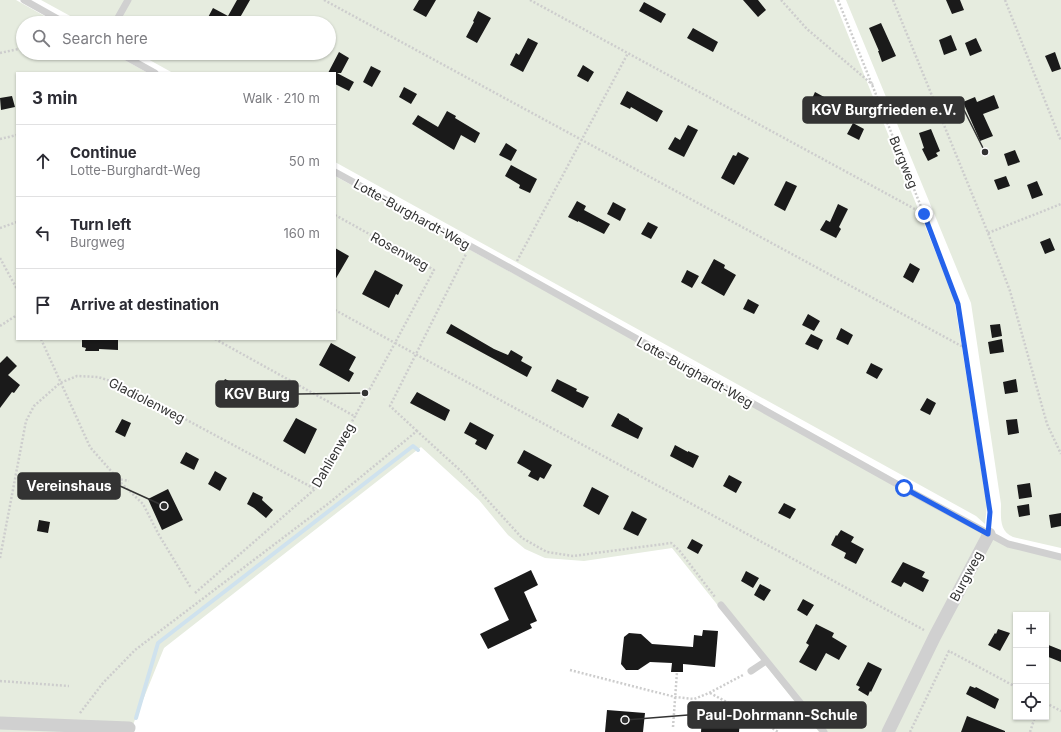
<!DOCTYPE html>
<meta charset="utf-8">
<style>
body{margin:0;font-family:Inter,sans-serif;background:#f2f2f3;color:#2b2b33}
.controls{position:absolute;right:12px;bottom:12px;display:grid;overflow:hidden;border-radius:0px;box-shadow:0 1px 3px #0004}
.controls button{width:36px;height:36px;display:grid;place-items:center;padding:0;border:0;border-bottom:1px solid #e1e1e2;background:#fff;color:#2b2b33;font:20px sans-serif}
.stop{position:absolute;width:12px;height:12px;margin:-9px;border:3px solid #2563eb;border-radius:50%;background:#fff}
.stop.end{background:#2563eb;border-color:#fff;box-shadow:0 1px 4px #0008}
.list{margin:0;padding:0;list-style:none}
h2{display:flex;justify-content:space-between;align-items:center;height:52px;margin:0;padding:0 16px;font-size:17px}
h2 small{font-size:13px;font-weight:400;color:#7c7c81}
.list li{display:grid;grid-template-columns:26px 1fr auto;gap:12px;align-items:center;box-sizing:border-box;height:72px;padding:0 16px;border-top:1px solid #e1e1e2}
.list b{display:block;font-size:15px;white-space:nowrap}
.list p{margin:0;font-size:13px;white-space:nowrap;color:#7c7c81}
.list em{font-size:13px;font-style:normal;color:#7c7c81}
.icon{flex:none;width:22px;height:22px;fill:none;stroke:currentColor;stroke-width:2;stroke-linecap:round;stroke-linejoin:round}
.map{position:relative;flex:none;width:1061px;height:732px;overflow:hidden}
.search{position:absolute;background:#fff;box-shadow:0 1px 3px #0004;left:16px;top:16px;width:320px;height:44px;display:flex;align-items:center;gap:10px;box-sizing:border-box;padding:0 14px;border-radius:22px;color:#7c7c81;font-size:15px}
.panel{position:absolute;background:#fff;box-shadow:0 1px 3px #0004;left:16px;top:72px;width:320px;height:268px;border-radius:0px}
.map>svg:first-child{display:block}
.green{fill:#e6ecdf;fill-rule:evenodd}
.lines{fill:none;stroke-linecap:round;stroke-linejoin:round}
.stream{stroke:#cfe2ee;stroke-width:4}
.building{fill:#1a1a1a}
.path{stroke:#cdcdcd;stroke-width:2.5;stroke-dasharray:2 2;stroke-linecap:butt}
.lane{stroke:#d0d0d0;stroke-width:7}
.street{stroke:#d0d0d0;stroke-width:13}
.route{stroke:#2563eb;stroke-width:5}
.labels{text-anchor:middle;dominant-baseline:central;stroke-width:4;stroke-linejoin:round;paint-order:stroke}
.street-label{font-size:13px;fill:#333;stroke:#fff}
.leader{fill:none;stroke:#333;stroke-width:1.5}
.callout-dot{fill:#333;stroke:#fff;stroke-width:1.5}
.callout{fill:#333;stroke:#333;stroke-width:1.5}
.callout-label{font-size:14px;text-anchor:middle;font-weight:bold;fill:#fff}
</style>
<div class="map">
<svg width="1061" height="732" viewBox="0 0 1061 732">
<rect width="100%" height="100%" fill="#fff"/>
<!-- green -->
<path class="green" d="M0,0h16l41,23h-34v30h89l36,20h-131v266h318v-163l673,368 53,13v175h-242l-147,-184 -88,13 -39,-3 -20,-9 -17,-14 -29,-35 -58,-53 -257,201 -34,84h-130zM1016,615h30v102h-30z
M41,0h793l118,293 3,12 32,200 -2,19 -9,-8 -641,-354v-89h-162l-36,-20h192v-30h-246z
M846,0h215v548l-48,-11c-14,-6 -12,-20 -12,-33l-30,-201z"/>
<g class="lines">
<!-- stream -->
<path class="stream" d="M136,718l22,-75 255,-197 5,4"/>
</g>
<!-- building -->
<path class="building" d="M237,0h13l-12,21 3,2h-36l8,-15 15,8z
M419,0h17l-10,17 -13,-7z
M743,0h15l8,10 -8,7z
M946,0h14l4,10 -12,4z
M644,2l22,12 -5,9 -22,-12z
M478,11l13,7 -14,25 -11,-6 8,-15 -1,-1z
M881,23l15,33 -14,6 -4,-11h1l-10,-23z
M693,28l25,14 -5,10 -26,-14z
M951,35l6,15 -13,5 -5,-15z
M528,38l10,5 -15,29 -13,-7 6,-12 3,2z
M976,38l6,13 -12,5 -5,-13z
M339,52l10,6 -8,15h-4l17,9 -5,9 -14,-7v-11h-7z
M1055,52l6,17 -9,3 -7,-16z
M583,65l11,7 -6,10 -11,-6z
M371,66l10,5 -9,16 -9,-5z
M404,87l13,7 -6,10 -12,-7z
M627,91l36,20 -6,11 -26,-15 -1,2 -10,-5z
M815,92l20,11 -6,11 -19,-11z
M994,95l5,13 -16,6 10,22 -13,5 -17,-39 12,-5 2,5z
M12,96l3,11 -14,3 -1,-12z
M447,111l9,5 -1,2 25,15 -5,10 -14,-8 -7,15 -42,-26 6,-9 20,12z
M853,123l11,6 -5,11 -12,-6z
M688,125l10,5 -14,27 -16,-8 7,-12 5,3z
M931,129l9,22 -4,2 2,3 -10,5 -6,-12 2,-1 -5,-15z
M506,143l11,7 -6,11 -12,-6z
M1015,150l5,12 -12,4 -4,-12z
M738,152l11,6 -15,27 -13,-7 12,-23 3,1z
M511,165l26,14 -7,14 -11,-5 1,-3 -15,-9z
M1006,176l4,10 -12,4 -4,-10z
M786,181l11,5 -12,25 -11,-6z
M1037,181l6,14 -11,4 -5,-14z
M577,201l9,5 -2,4 26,14 -6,10 -26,-13v1l-10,-5z
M613,202l13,7 -6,12 -13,-7z
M838,204l10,5 -9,18 2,2 -5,9 -16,-8 6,-10 4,2z
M648,222l10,5 -7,12 -10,-5z
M1050,238l5,12 -10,4 -5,-12z
M335,248l14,8 -14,24z
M714,259l11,6 -1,3 12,7 -12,21 -23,-13z
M910,263l10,6 -7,14 -10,-6z
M375,270l28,15 -5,10 -2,-1 -7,14 -27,-14z
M687,270l12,6 -7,12 -11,-6z
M748,299l11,6 -5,9 -11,-5z
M808,314l12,7 -6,10 -12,-6z
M451,324l43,25 14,6 3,-5 12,7 -2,4 11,6 -5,10 -81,-44z
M1000,324l2,12 -10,2 -2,-13z
M841,328l12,7 -5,10 -12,-6z
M811,334l12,6 -5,10 -13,-6z
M82,339h36v11l-19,-1v2h-14l1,-3 -4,-1z
M1002,339l2,13 -14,2 -2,-12z
M331,343l25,14 -7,13 5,3 -5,9 -30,-17z
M7,356l10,10 -9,9 12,10 -6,8 -2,-1 -12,16v-45z
M871,363l12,6 -6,10 -11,-6z
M225,379l12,6 -6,11 -12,-6z
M557,379l20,10 -1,2 13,6 -6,11 -32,-17z
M1016,379l2,13 -13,2 -2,-12z
M417,392l33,18 -5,11 -35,-18z
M927,398l9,5 -6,12 -10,-5z
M618,413l11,6v1l14,8 -5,11 -27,-13z
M296,418l21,11 -12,25 -22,-13z
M122,419l9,4 -6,14 -10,-5z
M1017,419l2,14 -11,2 -2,-15z
M470,422l24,13 -8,15 -11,-6 2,-4 -13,-7z
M675,445l13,7v-1l11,5 -6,12 -23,-12z
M524,450l28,15 -8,14 -4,-2 -2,4 -10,-5 3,-5 -14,-8z
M186,452l13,7 -5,11 -14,-7z
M215,471l12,7 -7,13 -12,-7z
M729,475l13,7 -6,11 -13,-7z
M1030,483l2,14 -13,2 -2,-14z
M592,487l17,9 -10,19 -16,-9z
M168,489l15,31 -21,10 -14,-31z
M253,492l10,5 -1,3 11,10 -7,8 -12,-10 -7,-4z
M784,503l12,6 -6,10 -12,-6z
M1029,504l1,11 -11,2 -2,-11z
M632,511l15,8 -9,17 -15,-7z
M1061,513v13l-10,2 -2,-13z
M39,520l11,2 -2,11 -11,-2z
M841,530l13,7 -3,5 13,7 -8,15 -12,-6 2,-5 -15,-8 5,-10 1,1z
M692,539l11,6 -5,9 -11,-6z
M903,562l22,10 -3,5 7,3 -6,12 -19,-10 -3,5 -10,-5z
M531,570l7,15 -14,7 13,29 -7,3 2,4 -44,21 -8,-15 29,-14 -15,-32z
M746,571l13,7 -6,10 -12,-7z
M760,584l11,6 -7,11 -10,-6z
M803,599l11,6 -7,11 -10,-6z
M816,624l18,9 -2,4 15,9 -8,14 -13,-7 -10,18 -17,-9 10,-17 -3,-2z
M998,629l12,4 -10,18 -12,-6 7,-12 1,1z
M703,630l15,1 -3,36 -32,-3v8h-12l1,-9 -22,-1 -12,8h-12l-5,-6 3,-27 5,-4 12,1 11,10 41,3 1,-12 8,1z
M1046,644l15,6v12l-15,-6z
M868,662l14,7 -11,23 -1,-1 -2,5 -10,-6 2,-3 -4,-2z
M970,686l5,2 1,-1 23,12 -4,10 -29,-15z
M607,710l38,3 -2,19h-38z
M967,716l38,15v1h-44z
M702,718l38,3 -1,11h-38z"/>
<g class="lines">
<!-- path -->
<path class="path" d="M324,0l641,348
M530,0l394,214
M781,0l26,29 66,56
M838,0l86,214 34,90 32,208 -1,10
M893,0l95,233 22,58 37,133 14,30
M1005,0l56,141
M0,53l23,-5
M0,139l17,-4
M335,215l99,55 -39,73 529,287
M0,228l17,-6
M988,233l73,-29
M0,258l17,31
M517,261l111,-208
M0,326l17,-11
M41,339l49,108 28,32 11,2
M215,339l141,78
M417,431l-27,-25 76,-152
M118,480l25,24 16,31 32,53
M0,558l26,-137 8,-15 26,-23 17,-7 21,1 22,7 195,105
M195,593l120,-104 80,-146 -60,-33
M570,670l105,27 19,2 15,-6 34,-18
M0,681l69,5
M710,693l50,27 18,12
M1046,703l15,8
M80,713l23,-30 32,-33 194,-147 88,-72 45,41 60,66 25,14 26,4 98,-13 8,7 36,47
M673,727l4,-55
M910,732l39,-81 67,36
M1030,732l5,-15"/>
<!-- lane -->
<path class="lane" d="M24,0l41,23
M115,23l13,-23
M119,53l36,20
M335,172l177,97 392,219 104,56 53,13
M721,605l103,127
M751,671l15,-10"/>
<!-- street -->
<path class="street" d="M0,723l129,5
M888,732l47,-96 54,-102"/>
</g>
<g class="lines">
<!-- route -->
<path class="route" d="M904,488l84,46 2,-22 -32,-208 -34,-90"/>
</g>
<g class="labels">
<!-- street labels -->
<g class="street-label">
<text transform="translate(904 162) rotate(68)">Burgweg</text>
<text transform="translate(412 214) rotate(29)">Lotte-Burghardt-Weg</text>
<text transform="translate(400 251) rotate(29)">Rosenweg</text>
<text transform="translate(695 372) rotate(29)">Lotte-Burghardt-Weg</text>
<text transform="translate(147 400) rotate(27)">Gladiolenweg</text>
<text transform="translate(333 455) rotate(-60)">Dahlienweg</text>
<text transform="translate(966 576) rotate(-62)">Burgweg</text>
</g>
</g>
<!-- callouts -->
<path class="leader" d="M985 152L964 110M365 393L298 394M164 506L120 486M625 720L688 715"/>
<g class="callout-dot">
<circle cx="985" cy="152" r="4"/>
<circle cx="365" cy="393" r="4"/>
<circle cx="164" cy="506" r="4"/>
<circle cx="625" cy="720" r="4"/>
</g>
<g class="callout">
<rect x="803" y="97" width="161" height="26" rx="4"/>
<rect x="216" y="381" width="82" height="26" rx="4"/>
<rect x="18" y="473" width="102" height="26" rx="4"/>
<rect x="688" y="702" width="178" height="26" rx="4"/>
</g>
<g class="callout-label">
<text x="884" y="115">KGV Burgfrieden e.V.</text>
<text x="257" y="399">KGV Burg</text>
<text x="69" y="491">Vereinshaus</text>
<text x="777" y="720">Paul-Dohrmann-Schule</text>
</g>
</svg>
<div class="controls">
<button>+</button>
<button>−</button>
<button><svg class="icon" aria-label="locate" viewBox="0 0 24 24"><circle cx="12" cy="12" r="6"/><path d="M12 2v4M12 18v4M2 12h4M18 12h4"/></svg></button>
</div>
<div class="stop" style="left:904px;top:488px"></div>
<div class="stop end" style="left:924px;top:214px"></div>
<div class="search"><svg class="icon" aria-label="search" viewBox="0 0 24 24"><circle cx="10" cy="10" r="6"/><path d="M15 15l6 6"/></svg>Search here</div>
<section class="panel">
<h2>3 min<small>Walk · 210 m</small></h2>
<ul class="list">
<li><svg class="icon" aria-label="ahead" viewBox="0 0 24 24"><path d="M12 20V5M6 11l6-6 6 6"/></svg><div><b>Continue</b><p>Lotte-Burghardt-Weg</p></div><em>50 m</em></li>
<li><svg class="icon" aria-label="left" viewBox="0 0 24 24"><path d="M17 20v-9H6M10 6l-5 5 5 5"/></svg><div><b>Turn left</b><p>Burgweg</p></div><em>160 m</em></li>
<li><svg class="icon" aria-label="arrive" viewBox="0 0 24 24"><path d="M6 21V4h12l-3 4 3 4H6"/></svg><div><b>Arrive at destination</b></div></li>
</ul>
</section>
</div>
